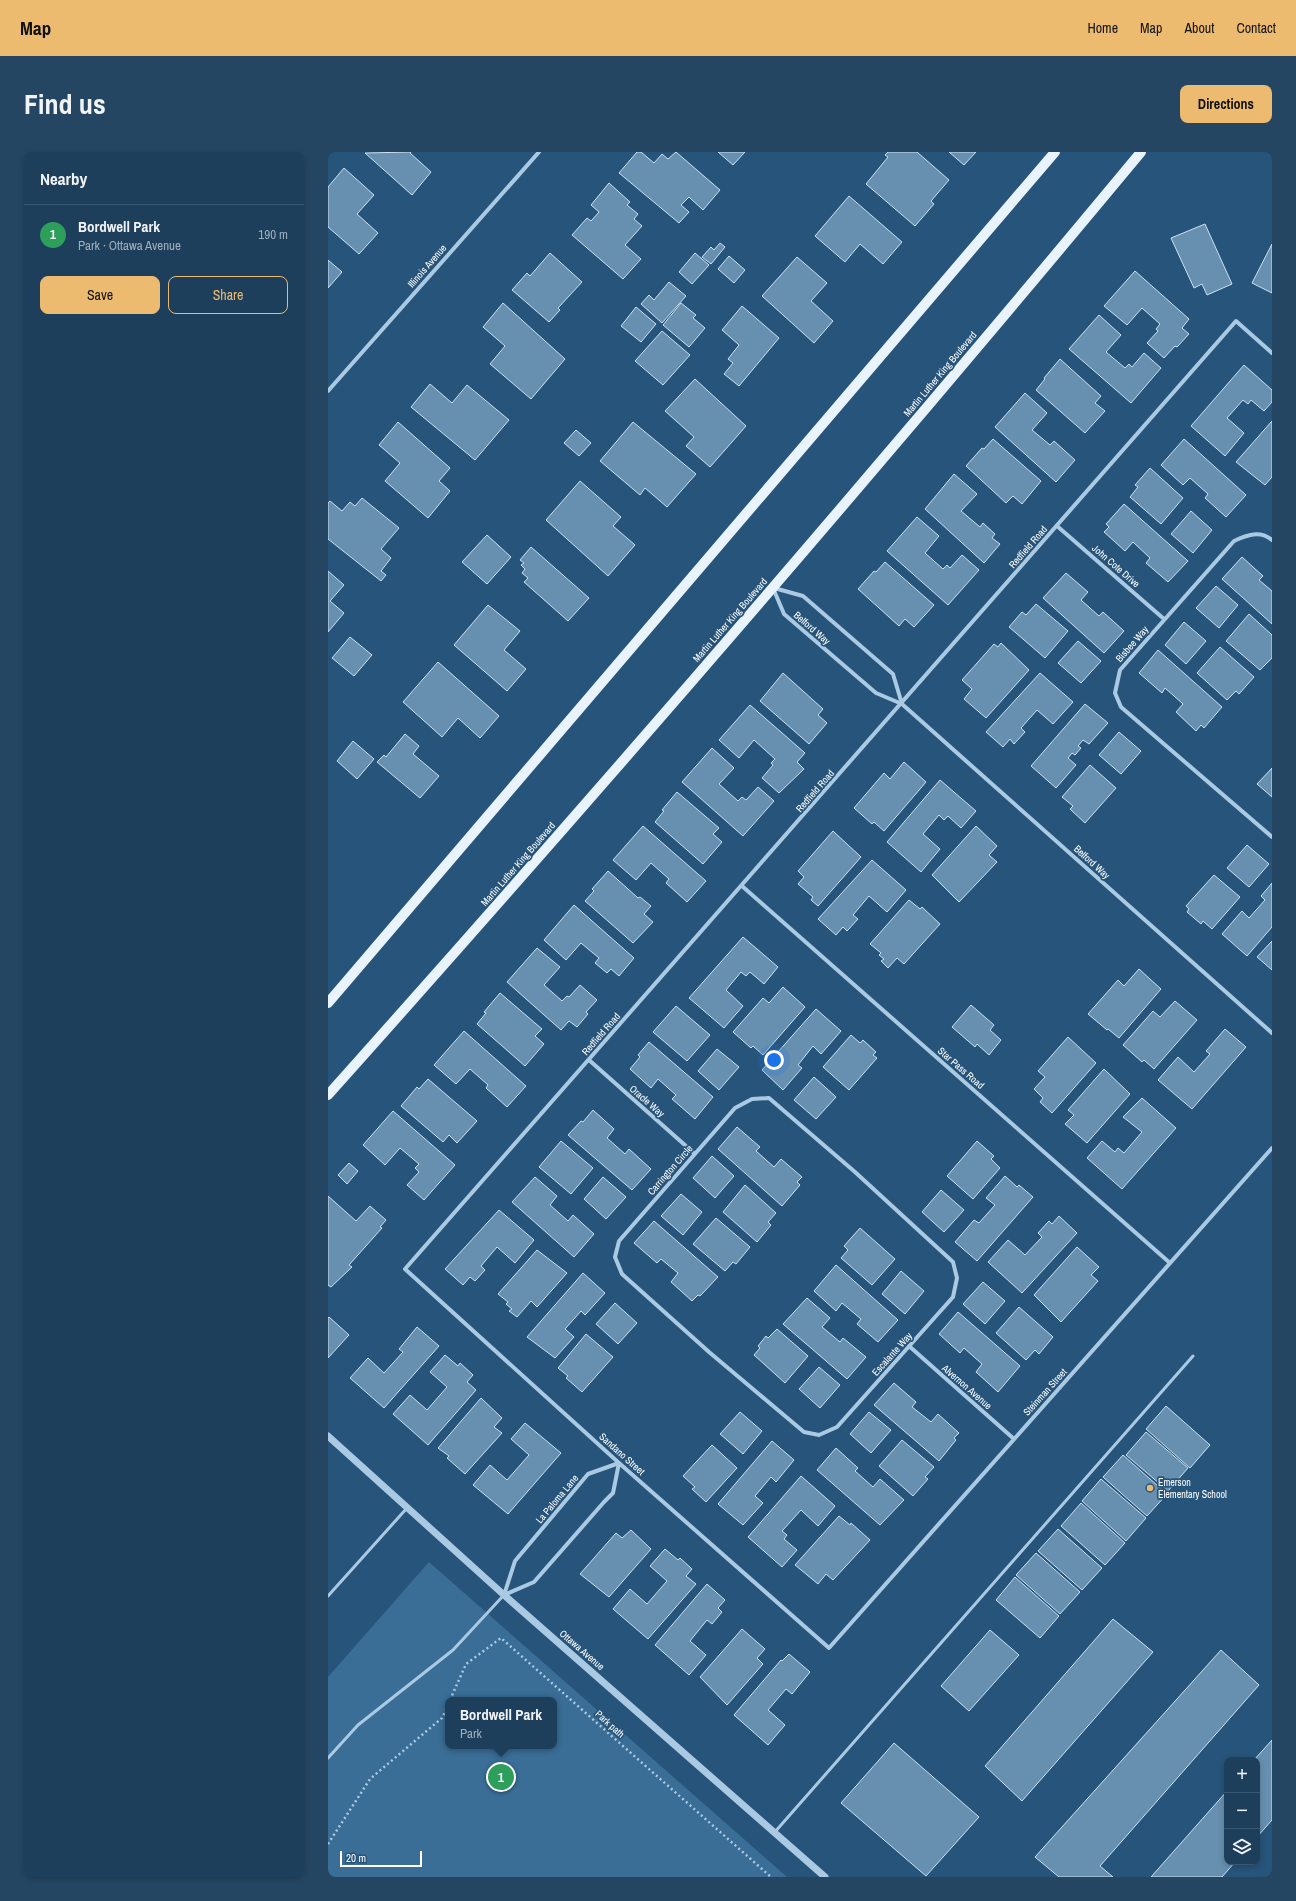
<!DOCTYPE html>
<meta charset="utf-8">
<style>
body{margin:0;font-family:"Archivo Narrow",sans-serif;background:#254662;color:#f1f3f6}
.controls{position:absolute;right:12px;bottom:12px;display:grid;overflow:hidden;border-radius:8px;box-shadow:0 2px 6px #0003}
.controls button{width:36px;height:36px;display:grid;place-items:center;padding:0;border:0;border-bottom:1px solid #3b5872;background:#1d3f5c;color:#f1f3f6;font:20px sans-serif}
.scale{position:absolute;left:12px;bottom:10px;width:82px;box-sizing:border-box;padding-left:4px;border:2px solid #fff;border-top:0;font-size:11px;line-height:14px;white-space:nowrap;color:#fff;-webkit-text-stroke:3px #27547a;paint-order:stroke}
.you{position:absolute;left:446px;top:908px;width:14px;height:14px;margin:-10px;border:3px solid #fff;border-radius:50%;background:#1a73e8;box-shadow:0 0 0 6px #1a73e833}
.badge{display:grid;place-items:center;width:26px;height:26px;border-radius:50%;background:#ecbb70;color:#fff;font-size:13px;font-weight:700}
.pin{position:absolute;translate:-50% -50%;border:2px solid #fff;box-shadow:0 1px 4px #0006}
.popup{position:absolute;left:117px;top:1545px;width:112px;height:52px;box-sizing:border-box;display:grid;place-content:center;border-radius:8px;background:#1d3f5c;filter:drop-shadow(0 1px 3px #0005);font-size:13px;white-space:nowrap;color:#a0afbb}
.popup b{font-size:15px;color:#f1f3f6}
.popup::after{content:'';position:absolute;left:50%;top:100%;margin-left:-8px;border:8px solid transparent;border-top-color:#1d3f5c}
.list{margin:0;padding:0;list-style:none}
h2{display:flex;justify-content:space-between;align-items:center;height:52px;margin:0;padding:0 16px;font-size:17px}
h2 small{font-size:13px;font-weight:400;color:#a0afbb}
.list li{display:grid;grid-template-columns:26px 1fr auto;gap:12px;align-items:center;box-sizing:border-box;height:60px;padding:0 16px;border-top:1px solid #3b5872}
.list b{display:block;font-size:15px;white-space:nowrap}
.list p{margin:0;font-size:13px;white-space:nowrap;color:#a0afbb}
.list em{font-size:13px;font-style:normal;color:#a0afbb}
.actions{display:flex;gap:8px;padding:12px 16px}
.actions a{flex:1;padding:9px 0;border:1px solid #ecbb70;border-radius:8px;text-align:center;font-size:14px;color:#ecbb70}
.actions .main{background:#ecbb70;color:#111}
.icon{flex:none;width:22px;height:22px;fill:none;stroke:currentColor;stroke-width:2;stroke-linecap:round;stroke-linejoin:round}
.map{position:relative;flex:none;width:944px;height:1725px;overflow:hidden;border-radius:8px}
header{display:flex;align-items:center;gap:24px;box-sizing:border-box;height:56px;padding:0 20px;background:#ecbb70;color:#111}
header strong{font-size:19px}
nav{display:flex;gap:22px;margin-inline-start:auto;font-size:14px}
.intro{display:flex;align-items:center;justify-content:space-between;box-sizing:border-box;height:96px;padding:0 24px}
h1{margin:0;font-size:28px}
.button{padding:10px 18px;border-radius:8px;background:#ecbb70;color:#111;font-size:14px;font-weight:700}
main{display:flex;gap:24px;padding:0 24px}
aside{flex:1;background:#1d3f5c;border-radius:8px;box-shadow:0 2px 6px #0003}
.map>svg:first-child{display:block}
.green{fill:#3a6e97;fill-rule:evenodd}
.building{fill:#678faf;stroke:#cce2f3}
.lines{fill:none;stroke-linecap:round;stroke-linejoin:round}
.path{stroke:#aacae3;stroke-width:2.5;stroke-dasharray:2 3;stroke-linecap:butt}
.service{stroke:#aacae3;stroke-width:3}
.minor{stroke:#aacae3;stroke-width:4}
.tertiary{stroke:#aacae3;stroke-width:7}
.primary{stroke:#e9f3fc;stroke-width:10}
.poi-dot{fill:#ecbb70;stroke:#27547a;stroke-width:1.5}
.labels{text-anchor:middle;dominant-baseline:central;stroke-width:3.5;stroke-linejoin:round;paint-order:stroke}
.street-label{font-size:10px;fill:#fff;stroke:#27547a}
.poi-label{font-size:10px;fill:#fff;stroke:#27547a;text-anchor:start}
</style>
<header>
<strong>Map</strong>
<nav><a>Home</a><a>Map</a><a>About</a><a>Contact</a></nav>
</header>
<div class="intro"><h1>Find us</h1><a class="button">Directions</a></div>
<main>
<aside>
<h2>Nearby<small></small></h2>
<ul class="list">
<li><span class="badge" style="background:#2e9e5b">1</span><div><b>Bordwell Park</b><p>Park · Ottawa Avenue</p></div><em>190 m</em></li>
</ul>
<div class="actions"><a class="main">Save</a><a>Share</a></div>
</aside>
<div class="map">
<svg width="944" height="1725" viewBox="0 0 944 1725">
<rect width="100%" height="100%" fill="#27547a"/>
<!-- green -->
<path class="green" d="M101,1410l358,315h-459v-200zM120,1548h106v46h-106z"/>
<!-- building -->
<path class="building" d="M83,0l-1,1 21,19 -19,23 -47,-42z
M309,0h4l13,11 8,-9 6,5 8,-7 44,38 -17,20 -14,-13 -8,8 8,7 -10,11 -60,-50z
M390,0h27l-12,13z
M560,0h29l32,28 -18,21 3,3 -19,22 -49,-42 22,-27 -3,-2z
M621,0h27l-12,13z
M16,16l30,27 -17,19 21,19 -19,21 -31,-27v-40z
M281,31l21,19 -3,3 11,9 -4,5 8,7 -17,19 16,14 -18,20 -51,-44 15,-17 4,3 8,-9 -8,-7z
M521,44l53,46 -19,22 -23,-20 -15,18 -30,-26z
M877,72l27,60 -25,11 -5,-11 -8,4 -23,-50z
M392,91l5,4 -14,17 -9,-7 9,-10 3,3z
M944,92v49l-20,-10z
M222,101l32,29 -24,26 2,2 -11,12 -37,-32 15,-17 3,3z
M367,101l14,12 -17,19 -13,-12z
M401,104l16,14 -11,13 -16,-14z
M469,105l30,26 -16,18 22,20 -19,22 -52,-47z
M0,108l14,12 -14,16z
M807,119l54,48 -7,9 7,6 -12,13 -2,-1 -11,12 -17,-15 11,-12 -2,-2 4,-5 -18,-16 -15,17 -23,-19z
M341,130l17,14 -24,27 -21,-19 8,-9 5,5z
M175,151l62,56 -34,40 -41,-35 15,-18 -22,-19z
M353,151l15,12 -3,3 12,10 -16,19 -26,-22z
M414,154l37,32 -40,48 -15,-12 9,-11 -5,-4 11,-14 -17,-15z
M308,155l20,17 -15,18 -20,-16z
M771,163l22,20 -15,17 19,16 4,-4 3,3 12,-14 17,15 -30,35 -62,-54z
M334,179l28,24 -27,30 -28,-24z
M732,207l41,37 -6,7 10,8 -20,22 -49,-43 9,-11 -1,-1z
M916,213l28,25v12l-8,9 -13,-11 -3,4 -5,-4 -16,18 17,15 -19,23 -34,-30z
M367,227l51,47 -36,41 -24,-21 8,-9 -29,-26z
M102,232l22,19 15,-18 42,35 -34,40 -64,-53z
M697,241l22,20 -15,17 18,15 4,-4 21,19 -19,22 -61,-55z
M944,269v56l-7,8 -29,-23z
M70,270l52,46 -11,13 11,10 -22,27 -43,-37 15,-18 -21,-18z
M305,270l63,52 -29,33 -22,-19 -5,7 -40,-34z
M248,278l15,13 -12,13 -15,-13z
M665,287l48,42 -19,23 -9,-8 -7,7 -40,-37 16,-18 2,1z
M856,287l62,56 -20,22 -21,-19 3,-4 -18,-16 -7,7 -22,-20z
M822,316l33,30 -22,26 -31,-27 8,-10 -3,-2z
M626,322l23,20 -16,17 19,16 3,-4 12,11 -3,4 8,6 -16,19 -59,-54z
M252,329l41,36 -8,9 22,19 -27,31 -62,-56z
M34,346l37,30 -18,21 10,9 -10,13 5,4 -5,6 -53,-42v-36l2,-2 12,10 8,-9 5,4z
M796,352l64,57 -20,21 -22,-19 4,-5 -17,-16 -8,9 -21,-19 5,-5 -3,-3z
M863,359l21,19 -19,23 -22,-19z
M589,365l22,19 -14,17 18,16 4,-4 3,3 12,-13 17,15 -31,35 -61,-54z
M159,383l24,22 -24,27 -25,-22z
M203,395l58,51 -21,23 -44,-39 4,-4 -6,-5 3,-4 -4,-4 3,-2 -4,-3z
M914,405l21,19 -4,4 13,11v33l-50,-45z
M557,410l49,43 -20,22 -9,-8 -6,7 -41,-37 16,-18 2,1z
M0,419l16,14 -14,16 14,12 -16,19z
M738,421l22,19 -7,8 18,16 4,-4 21,19 -20,22 -61,-55z
M888,434l22,19 -19,23 -23,-20z
M708,452l32,27 -23,27 -36,-31 13,-15 4,3z
M160,453l32,26 -16,19 22,19 -19,22 -53,-46z
M921,462l23,21v23l-12,12 -34,-29z
M856,470l22,19 -20,23 -21,-19z
M22,485l22,18 -18,21 -22,-18z
M750,489l23,20 -20,22 -23,-20z
M673,491l28,27 -43,48 -22,-19 8,-10 -10,-9 32,-36 4,3z
M892,495l34,30 -15,17 -3,-3 -9,9 -30,-27z
M830,498l64,57 -18,21 -3,-3 -5,6 -20,-19 7,-8 -18,-16 -3,5 -23,-20z
M110,510l61,54 -19,22 -22,-20 -16,19 -39,-35z
M455,521l40,36 -5,6 9,8 -18,21 -49,-43z
M712,521l33,29 -20,22 -16,-14 -16,18 4,4 -11,12 -4,-5 -7,8 -17,-15z
M757,552l23,19 -19,21 -6,-4 -5,6 3,2 -6,7 -3,-2 -4,5 8,7 -20,23 -25,-22z
M422,553l55,48 -8,9 7,7 -25,24 -17,-15 11,-13 -2,-2 4,-4 -21,-19 -15,18 -20,-18z
M791,580l22,19 -20,23 -22,-19z
M77,582l14,12 -6,8 26,22 -19,22 -43,-36 7,-7 2,2z
M25,589l21,18 -17,20 -20,-18z
M384,596l22,20 -15,16 19,17 4,-4 4,3 12,-13 16,14 -31,35 -61,-54z
M576,610l22,20 -42,49 -10,-9 -2,2 -18,-16 30,-35 6,6z
M762,613l26,23 -31,35 -15,-14 3,-3 -11,-9z
M944,616v29l-15,-13z
M612,628l36,31 -15,17 -13,-12 -4,4 -5,-5 -16,19 17,15 -19,23 -34,-30z
M349,640l42,36 -6,6 9,8 -19,22 -48,-42 9,-11 -2,-1z
M315,674l63,55 -19,21 -21,-19 3,-4 -18,-16 -15,17 -23,-20z
M648,674l21,20 -8,9 8,7 -38,40 -27,-27z
M505,679l28,26 -43,49 -7,-6 2,-3 -15,-13 6,-7 -6,-6z
M919,693l22,19 -20,23 -22,-19z
M544,708l34,30 -19,22 -18,-16 -16,19 5,4 -11,12 -4,-4 -7,8 -18,-16z
M280,719l30,27 2,-1 11,9 -7,8 9,8 -20,21 -48,-42 9,-10 -2,-2z
M886,723l26,22 -28,32 -9,-8 -2,3 -14,-12 2,-3 -3,-3z
M944,731v44l-25,29 -25,-22 20,-23 7,7 16,-18 -4,-4z
M581,748l11,9 2,-2 18,17 -36,40 -7,-6 -9,10 -7,-7 3,-2 -5,-4 2,-2 -11,-9z
M246,753l60,53 -15,18 -8,-7 -4,4 -12,-10 4,-5 -18,-15 -15,17 -22,-20z
M415,785l35,30 -14,17 -14,-12 -4,4 -5,-4 -15,18 17,16 -19,22 -35,-30z
M944,789v29l-15,-13z
M209,796l23,19 -16,18 18,16 5,-5 2,1 11,-12 17,15 -11,12 2,2 -11,13 -8,-6 -8,9 -54,-48z
M811,817l22,20 -42,49 -11,-9 -1,1 -19,-16 30,-34 6,6z
M455,835l22,20 -42,48 -10,-9 -2,2 -18,-16 30,-34 6,5z
M172,841l42,36 -7,7 9,8 -19,22 -48,-42 9,-11 -2,-1z
M847,849l22,19 -43,49 -10,-9 -2,2 -19,-17 30,-34 7,6z
M643,853l23,20 -4,5 11,10 -12,15 -12,-11 -2,3 -23,-20z
M348,854l34,29 -23,26 -34,-29z
M488,857l25,22 -20,23 -8,-8 -15,19 4,3 -19,22 -21,-20z
M897,877l21,18 -54,62 -34,-29 20,-23 16,15 16,-18 -4,-3z
M136,879l62,55 -19,21 -21,-19 2,-3 -18,-16 -14,15 -22,-19z
M523,883l9,8 3,-3 13,12 -3,3 4,3 -28,32 -26,-23z
M740,885l28,26 -44,50 -12,-11 3,-4 -9,-9 11,-12 -7,-6z
M321,890l64,55 -18,22 -23,-20 4,-4 -18,-16 -7,9 -21,-19 10,-12 -2,-2z
M389,897l22,18 -20,23 -21,-19z
M776,917l26,25 -43,49 -22,-19 9,-9 -6,-5z
M486,925l22,20 -20,22 -22,-19z
M100,927l49,42 -20,22 -8,-8 -6,7 -42,-36 16,-19 2,2z
M814,946l34,30 -54,61 -35,-31 15,-17 13,11 3,-4 6,5 18,-21 -19,-15z
M265,958l21,19 -7,9 18,16 4,-5 22,20 -19,21 -64,-55 13,-14 2,1z
M65,959l62,54 -31,35 -17,-15 12,-13 -4,-4 4,-4 -19,-16 -15,17 -22,-20z
M409,975l23,20 -4,4 18,16 7,-8 21,18 -5,5 3,3 -18,21 -64,-57z
M233,989l32,27 -22,26 -32,-27z
M649,989l17,15 -3,3 9,9 -27,31 -26,-23z
M384,1004l22,20 -19,22 -22,-20z
M21,1011l9,8 -11,13 -9,-9z
M677,1024l12,11 2,-2 14,12 -56,64 -22,-19 19,-22 5,3 16,-18 -9,-7z
M207,1025l22,19 -7,9 18,16 5,-6 21,19 -20,23 -62,-55z
M275,1025l23,20 -20,22 -22,-20z
M417,1033l31,28 -8,9 3,3 -14,17 -34,-30z
M613,1038l23,20 -20,22 -22,-20z
M353,1042l21,18 -19,23 -22,-19z
M0,1044l28,25 14,-15 16,14 -6,7 2,1 -33,37 3,2 -21,20 -3,-2z
M171,1058l35,30 -19,23 -18,-16 -16,19 4,4 -10,11 -5,-4 -7,8 -18,-16z
M731,1064l18,17 -55,60 -34,-31 20,-22 17,15 17,-18 -4,-4 11,-12 3,3z
M388,1066l34,29 -14,17 -3,-2 -8,9 -32,-27z
M326,1069l64,56 -18,19 -2,-1 -6,6 -21,-19 7,-9 -17,-14 -4,4 -23,-20z
M532,1076l35,31 -23,26 -31,-27 7,-8 -4,-4z
M749,1095l22,20 -8,8 7,6 -37,41 -27,-27z
M209,1098l30,23 -30,34 -6,-6 -14,16 -8,-6 3,-2 -6,-5 2,-2 -10,-8z
M508,1113l62,55 -20,22 -21,-18 4,-5 -19,-16 -6,8 -22,-20z
M573,1119l23,20 -19,23 -23,-20z
M255,1121l22,20 -20,22 -4,-4 -16,18 9,8 -19,21 -28,-21z
M655,1130l22,19 -20,23 -22,-20z
M479,1146l23,20 -8,9 18,15 3,-4 23,19 -19,22 -64,-55z
M287,1151l22,20 -19,21 -22,-20z
M691,1155l34,30 -14,17 -4,-4 -9,10 -30,-27z
M630,1160l62,54 -22,26 -22,-20 6,-8 -18,-16 -4,5 -21,-19z
M1,1165l20,18 -21,23v-40z
M89,1175l22,19 -55,62 -34,-30 18,-20 16,15 19,-21 -4,-3z
M449,1177l31,27 -23,27 -31,-28 6,-7 -2,-2 8,-10 2,2z
M258,1182l27,23 -31,35 -16,-14 2,-2 -10,-8z
M117,1203l13,11 2,-3 13,12 -6,7 9,8 -48,55 -35,-31 17,-19 17,15 20,-23 -17,-15z
M491,1215l21,18 -20,23 -21,-19z
M566,1231l22,19 -4,5 19,15 7,-8 21,19 -5,5 2,2 -17,21 -65,-56z
M153,1246l21,20 -8,9 8,6 -37,41 -18,-16 2,-2 -11,-8z
M838,1254l44,39 -20,23 -44,-39z
M412,1260l22,19 -19,23 -23,-20z
M541,1260l22,18 -20,23 -21,-19z
M197,1271l36,30 -53,61 -35,-29 17,-20 17,15 22,-25 -18,-16z
M818,1280l42,36 -20,23 -42,-36z
M574,1288l32,27 -9,10 3,2 -15,17 -34,-30z
M444,1289l22,19 -18,22 -5,-5 -16,19 8,7 -20,22 -25,-21z
M384,1293l25,23 -31,34 -14,-13 3,-2 -12,-11z
M508,1296l22,20 -3,3 18,16 7,-8 24,21 -24,25 -63,-55z
M795,1303l44,39 -20,22 -44,-39z
M473,1324l34,30 -17,20 -17,-16 -19,21 5,4 -3,4 13,11 -15,17 -34,-30z
M773,1327l45,39 -20,23 -44,-40z
M753,1351l44,40 -20,22 -44,-39z
M511,1364l11,9 1,-2 19,17 -37,40 -7,-6 -8,10 -23,-19z
M730,1377l44,39 -20,22 -44,-39z
M303,1378l20,19 -42,48 -29,-23 36,-41 6,5z
M337,1397l13,11 2,-2 12,11 -6,7 10,8 -48,55 -35,-30 17,-20 17,15 20,-23 -17,-15z
M708,1401l44,39 -20,22 -44,-39z
M687,1425l44,39 -19,22 -44,-38z
M379,1432l18,16 -7,8 4,4 -10,12 -5,-4 -17,21 16,14 -17,20 -34,-30z
M785,1467l40,33 -131,149 -37,-35z
M414,1477l23,20 -8,9 6,6 -36,41 -27,-28z
M662,1478l29,25 -50,56 -28,-25z
M893,1498l38,35 -159,181 13,11h-54l-24,-20z
M461,1502l21,18 -18,22 -6,-5 -18,21 17,15 -17,20 -34,-30 47,-55 1,1z
M944,1588v80l-15,17v-77h-3z
M566,1591l85,74 -53,59 -85,-73z
M899,1639v71h8l-13,15h-71z"/>
<g class="lines">
<!-- path -->
<path class="path" d="M122,1548l16,-36 35,-26 270,239
M0,1692l42,-65 72,-61 6,-12"/>
<!-- service -->
<path class="service" d="M0,1444l79,-88
M0,1606l30,-33 95,-75 50,-54
M446,1681l419,-477"/>
<!-- minor -->
<path class="minor" d="M944,201l-36,-32 -831,948 214,194 210,185 443,-500
M0,239l211,-239
M729,374l107,93
M944,388c-12,-10 -25,-5 -38,1l-114,129 -5,23 6,14 151,130
M445,436l11,26 92,79 26,11 370,329
M446,436l29,8 90,78 9,30
M414,734l428,377
M261,908l106,94
M441,946l86,74 98,90 4,16 -4,19 -116,130 -18,8 -15,-3 -95,-80 -87,-78 -7,-17 4,-16 116,-133 17,-9z
M581,1194l105,93
M176,1443l11,-34 73,-87 31,-11
M176,1443l30,-13 70,-80 9,-9 6,-30"/>
<!-- tertiary -->
<path class="tertiary" d="M0,1284l176,159 321,282"/>
<!-- primary -->
<path class="primary" d="M0,851l727,-851
M0,943c276,-309 548,-624 813,-943"/>
</g>
<!-- markers -->
<circle class="poi-dot" cx="822" cy="1336" r="4"/>
<g class="labels">
<!-- street labels -->
<g class="street-label">
<text transform="translate(99 114) rotate(-49)">Illinois Avenue</text>
<text transform="translate(612 222) rotate(-50)">Martin Luther King Boulevard</text>
<text transform="translate(700 395) rotate(-49)">Redfield Road</text>
<text transform="translate(788 414) rotate(41)">John Cote Drive</text>
<text transform="translate(402 468) rotate(-49)">Martin Luther King Boulevard</text>
<text transform="translate(484 476) rotate(41)">Belford Way</text>
<text transform="translate(804 492) rotate(-49)">Bisbee Way</text>
<text transform="translate(487 639) rotate(-49)">Redfield Road</text>
<text transform="translate(764 710) rotate(42)">Belford Way</text>
<text transform="translate(190 712) rotate(-49)">Martin Luther King Boulevard</text>
<text transform="translate(273 882) rotate(-49)">Redfield Road</text>
<text transform="translate(633 916) rotate(41)">Star Pass Road</text>
<text transform="translate(319 949) rotate(41)">Oracle Way</text>
<text transform="translate(342 1018) rotate(-49)">Carrington Circle</text>
<text transform="translate(564 1202) rotate(-48)">Escalante Way</text>
<text transform="translate(639 1235) rotate(41)">Alvernon Avenue</text>
<text transform="translate(717 1240) rotate(-48)">Steinman Street</text>
<text transform="translate(294 1302) rotate(42)">Sandano Street</text>
<text transform="translate(229 1347) rotate(-50)">La Paloma Lane</text>
<text transform="translate(254 1498) rotate(41)">Ottawa Avenue</text>
<text transform="translate(282 1572) rotate(42)">Park path</text>
</g>
<!-- poi labels -->
<g class="poi-label">
<text x="830" y="1330">Emerson<tspan x="830" dy="12">Elementary School</tspan></text>
</g>
</g>
</svg>
<div class="controls">
<button>+</button>
<button>−</button>
<button><svg class="icon" aria-label="layers" viewBox="0 0 24 24"><path d="M12 4l9 5-9 5-9-5zM3 14l9 5 9-5"/></svg></button>
</div>
<div class="scale">20 m</div>
<div class="you"></div>
<div class="pin badge" style="left:173px;top:1625px;background:#2e9e5b">1</div>
<div class="popup"><b>Bordwell Park</b>Park</div>
</div>
</main>
